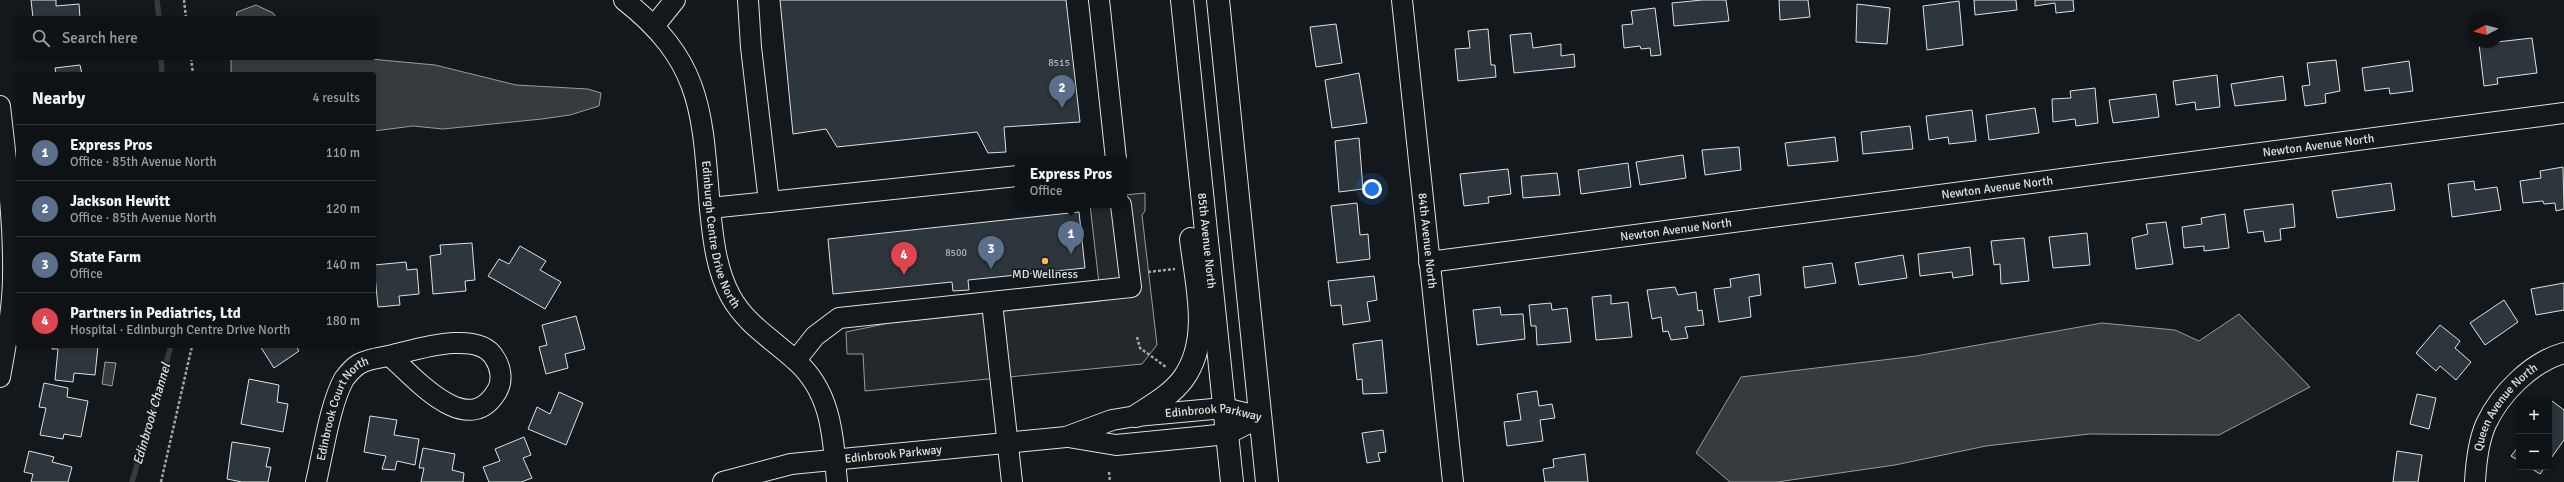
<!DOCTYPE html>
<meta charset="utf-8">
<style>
body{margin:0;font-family:Signika,sans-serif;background:#181b1e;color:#f1f3f6}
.controls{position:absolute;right:12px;bottom:12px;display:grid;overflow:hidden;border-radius:4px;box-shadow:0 2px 6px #0003}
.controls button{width:36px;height:36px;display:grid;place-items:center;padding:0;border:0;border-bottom:1px solid #2f3234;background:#0f1215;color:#f1f3f6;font:20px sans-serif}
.compass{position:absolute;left:2468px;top:12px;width:36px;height:36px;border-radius:50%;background:#0f1215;box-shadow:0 2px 6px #0003;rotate:263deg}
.you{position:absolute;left:1372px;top:189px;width:14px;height:14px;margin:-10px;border:3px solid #fff;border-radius:50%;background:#1a73e8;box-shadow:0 0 0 6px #1a73e833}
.badge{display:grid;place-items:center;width:26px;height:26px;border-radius:50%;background:#ffb74d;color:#fff;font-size:13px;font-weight:700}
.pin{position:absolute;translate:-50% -33px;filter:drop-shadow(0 1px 2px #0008)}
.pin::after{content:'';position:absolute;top:21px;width:14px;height:12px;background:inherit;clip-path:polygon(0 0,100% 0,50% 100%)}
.popup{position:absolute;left:1015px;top:156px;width:112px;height:52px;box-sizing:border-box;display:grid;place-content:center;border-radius:4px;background:#0f1215;filter:drop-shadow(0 1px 3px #0005);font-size:13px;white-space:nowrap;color:#9b9ea0}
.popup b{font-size:15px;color:#f1f3f6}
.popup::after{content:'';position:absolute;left:50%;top:100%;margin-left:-8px;border:8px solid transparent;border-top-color:#0f1215}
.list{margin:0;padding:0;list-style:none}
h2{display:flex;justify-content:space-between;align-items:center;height:52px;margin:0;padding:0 16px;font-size:17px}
h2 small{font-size:13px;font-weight:400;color:#9b9ea0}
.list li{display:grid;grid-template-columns:26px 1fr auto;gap:12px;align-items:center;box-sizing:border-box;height:56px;padding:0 16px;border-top:1px solid #2f3234}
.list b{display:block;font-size:15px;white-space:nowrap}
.list p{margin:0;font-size:13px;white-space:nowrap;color:#9b9ea0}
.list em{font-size:13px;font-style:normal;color:#9b9ea0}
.icon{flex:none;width:22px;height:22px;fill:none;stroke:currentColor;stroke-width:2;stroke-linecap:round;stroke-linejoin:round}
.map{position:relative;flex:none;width:2564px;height:482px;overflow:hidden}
.search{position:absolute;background:#0f1215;box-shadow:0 2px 6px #0003;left:16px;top:16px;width:360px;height:44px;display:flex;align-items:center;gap:10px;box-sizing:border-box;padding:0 14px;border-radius:4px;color:#9b9ea0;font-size:15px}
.panel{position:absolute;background:#0f1215;box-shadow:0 2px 6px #0003;left:16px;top:72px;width:360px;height:276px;border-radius:4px}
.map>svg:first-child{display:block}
.parking{fill:#24282b;stroke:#939e99}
.water{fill:#363b3e;stroke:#939e99}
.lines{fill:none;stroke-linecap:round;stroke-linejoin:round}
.stream{stroke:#363b3e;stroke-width:5.5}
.building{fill:#2c363c;stroke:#d8e6dc}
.minor-casing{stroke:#d8e6dc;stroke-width:22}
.major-casing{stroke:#d8e6dc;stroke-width:24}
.path{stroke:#9da8a2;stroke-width:2.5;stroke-dasharray:3 2;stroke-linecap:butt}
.minor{stroke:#14181c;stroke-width:20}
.major{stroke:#14181c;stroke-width:22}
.poi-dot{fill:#ffb74d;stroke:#14181c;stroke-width:1.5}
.labels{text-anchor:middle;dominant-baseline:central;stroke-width:3;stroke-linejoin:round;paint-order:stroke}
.number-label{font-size:10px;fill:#adbab4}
.street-label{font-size:12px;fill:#d8e6dc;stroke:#14181c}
.poi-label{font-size:12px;fill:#d8e6dc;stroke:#14181c}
.water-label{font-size:13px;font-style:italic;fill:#d8e6dc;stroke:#14181c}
</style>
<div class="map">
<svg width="2564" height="482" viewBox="0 0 2564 482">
<rect width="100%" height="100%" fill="#14181c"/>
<!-- parking -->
<path class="parking" d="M1145,193v18l-3,4 15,130 -15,19 -277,27 -2,-37h-16l-1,-22 43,-9 212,-22 -11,-96h34v-10z"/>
<!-- water -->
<path class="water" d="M256,5l17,8 4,5h-41l1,-6z
M231,58h129l75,7 81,20 72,4 13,4 -2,13 -29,9 -28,4 -99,10 -30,-3 -39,5v-57h-143z
M2239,314l71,73 -91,48 -130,-1 -103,12 -91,19 -118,17h-47l-34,-29 45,-76 175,-21 186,-33 73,7 24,11z
M105,362l11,1 -4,23 -10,-2z"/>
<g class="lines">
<!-- stream -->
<path class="stream" d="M157,0l2,18
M161,58l1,16
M132,482l39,-136"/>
</g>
<!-- building -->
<path class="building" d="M31,0h25v6l23,-2 1,14h-47z
M780,0h286l14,122 -76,5 2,25 -18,1 -11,-21 -140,15 -11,-18 -33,5z
M1702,0h24l3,21 -55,5 -2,-23z
M1779,0h29l2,17 -30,3z
M1974,0h42l1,10 -42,5z
M2035,0h38l1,11 -18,2 -1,-10 -20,3z
M1959,1l4,44 -36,5 -4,-44z
M1857,4l33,4 -3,36 -31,-2z
M1655,8l6,47 -10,1 -1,-8 -9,1 -1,-3 -16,2 -2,-23 11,-1 -2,-13z
M1336,24l6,39 -26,4 -6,-40z
M1488,29l3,36h4l1,12 -38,4 -3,-32 15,-1 -2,-17z
M1531,33l2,15 28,-4v12l13,-2 1,13 -61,6 -4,-38z
M2532,38l5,35 -40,5 1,6 -14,2 -5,-42z
M2336,60l4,31 -15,3 1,9 -21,3 -3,-20 8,-1 -3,-22z
M2409,61l4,30 -23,3 -1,-6 -24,3 -3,-23z
M80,65l2,9h-26l-1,-6z
M1359,73l8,50 -35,5 -7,-48z
M2217,75l3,32 -24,3 -1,-8 -19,3 -3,-24z
M2283,76l3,24 -51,6 -4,-22z
M2095,88l3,35 -22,3 -1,-7 -22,3 -1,-23 19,-1 -1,-7z
M2156,94l3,23 -46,6 -4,-23z
M2035,108l4,25 -50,7 -3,-25z
M1972,110l4,31 -27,3 -1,-7 -19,3 -3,-24z
M1910,126l3,23 -50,5 -2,-22z
M1835,137l3,24 -50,5 -3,-23z
M1359,138l4,51 -24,3 -4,-51z
M1739,147l2,23 -36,5 -3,-25z
M1683,155l3,23 -46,7 -4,-23z
M1628,163l3,24 -50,7 -3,-24z
M2563,167l1,42 -8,2 -1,-8 -11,1 -1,-3 -20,2 -3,-22 21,-3 -1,-7z
M1508,169l3,25 -23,3 1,6 -25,3 -4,-32z
M1557,173l3,22 -37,3 -2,-22z
M2474,181l1,9 22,-3 4,23 -49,7 -4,-33z
M2391,183l4,27 -58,8 -5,-27z
M1357,203l3,32 8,-1 2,25 -33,4 -6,-57z
M2293,204l2,23 -15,2 1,11 -16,2 -2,-11 -15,2 -4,-23z
M1079,212l6,56 -117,12 1,10 -16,1 -1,-9 -119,12 -5,-55z
M2225,214l4,34 -25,3v-5l-20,2 -2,-21 20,-3 -1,-6z
M2166,222l7,42 -37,5 -4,-31 16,-4 -2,-10z
M2087,233l3,32 -37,3 -4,-31z
M2024,238l5,43 -28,3 -1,-20 -6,1 -3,-24z
M472,243l3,37 -10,1 1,10 -33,3 -3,-38 11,-2 -1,-9z
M520,246l26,15 -6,9 21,12 -16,27 -57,-33 11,-17 10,5z
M1970,247l3,28 -20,3 -1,-6 -32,4 -2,-22z
M1903,255l4,23 -48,7 -4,-22z
M406,262l1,8 10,-1 2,25 -20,2 1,9 -22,2 -4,-42z
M1832,263l4,20 -31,5 -2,-21z
M1759,274l2,21 -12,2 2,20 -32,5 -5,-33 17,-2 -1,-8z
M1374,276l3,24 -10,2 3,19 -27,4 -2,-20 -10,1 -3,-25z
M2564,283v27l-28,5 -5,-26z
M1675,287l3,8 18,-3 2,19 4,-1 2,15 -19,2 3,11 -17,2 -3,-9 -5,1 -2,-15 -9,2 -5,-29z
M1611,295v9l17,-2 4,35 -36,3 -4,-43z
M2504,300l14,22 -33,23 -15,-22z
M1551,303l1,7 15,-2 4,34 -34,3 -1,-19h-5l-2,-21z
M1500,307l1,8 22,-1 2,25 -48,6 -4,-35z
M576,316l9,33 -20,5 3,14 -22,6 -7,-27 8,-2 -5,-20z
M2440,325l20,16 -5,7 16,14 -15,18 -16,-14 -4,5 -20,-18z
M1382,340l5,53 -24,1 -1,-15 -5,1 -4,-36z
M52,346h46l-3,29 -21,-2 -1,9 -18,-2 3,-31h-6z
M260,346h36l3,5 -25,17z
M249,379l30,6 -2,17 11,2 -5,28 -42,-8z
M44,383l24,5 -1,9 21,4 -7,36 -17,-3 -1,5 -23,-4 6,-27 -7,-1z
M1537,391l2,15 13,-2 3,14 -15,2 3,21 -36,5 -3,-24 17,-2 -4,-26z
M559,392l24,11 -17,42 -38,-16 9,-22 13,7z
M2417,394l19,4 -7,31 -19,-5z
M2552,401l12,9v30l-15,21v-57z
M370,416l27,4 -3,15 25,4 -4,26 -18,-4 -2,9 -13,-1 4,-13 -22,-4z
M1383,430l3,22 -8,1 2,8 -13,2 -5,-30z
M524,437l7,18 -8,3 9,20 -11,4h-32l-6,-15 17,-6 -5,-12z
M232,442l38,6 -4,19h5l-3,15h-26l-15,-3z
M2519,446v15l-8,-5z
M423,448l32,6 -3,16 12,3 -1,9h-42l3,-14h-5z
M29,451l25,6 -2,5 20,5 -4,15h-37l2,-8 -9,-2z
M2397,451l25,4 -4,27h-25z
M1585,454l3,28h-43l-2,-13 11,-2 -1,-8z
M2529,467h16l-5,7z"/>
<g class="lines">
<!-- minor casing -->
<g class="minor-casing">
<g id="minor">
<path id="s1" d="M624,0c80,63 78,114 86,209 3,29 6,61 21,88 15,27 41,42 64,63 37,32 38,77 42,122"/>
<path d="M1099,0l17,159"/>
<path id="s2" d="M1402,0l51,482"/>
<path d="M654,26l21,-26"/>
<path d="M0,106c6,55 14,113 13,169 0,34 -7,68 -13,102"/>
<path d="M769,202l249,-26"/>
<path d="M710,208l59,-6 -18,-155 -3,-47"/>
<path id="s3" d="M1429,262l1135,-149"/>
<path d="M992,303l20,179"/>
<path d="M796,360l19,-24 24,-18 292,-31 -10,-82"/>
<path d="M1068,437l48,8 82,-8 29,-3 34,-17"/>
<path id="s4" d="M316,482c7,-29 14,-78 28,-103 3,-4 10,-12 15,-15 11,-6 22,-6 34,-9 25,-6 85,-25 101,2 7,10 9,24 3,34 -29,50 -82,-13 -107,-35"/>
<path id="s5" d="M723,482l68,-18 275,-27 46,-17 24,-4 88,-8 37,9"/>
<path id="s6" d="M2475,482c1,-19 3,-40 11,-58 14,-30 45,-62 78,-71"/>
</g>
</g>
<!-- major casing -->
<g class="major-casing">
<g id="major">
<path id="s7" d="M1182,0l50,482"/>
<path d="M1218,0l49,482"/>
<path d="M1136,416c17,-11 35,-21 47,-37 29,-40 13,-95 8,-140"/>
</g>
</g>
<!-- path -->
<path class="path" d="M184,0l2,18
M191,58l2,16
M1148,272l27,-3
M1137,337l3,11 26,19
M1109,472l1,10
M161,482l31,-136"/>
<!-- minor -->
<use href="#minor" class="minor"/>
<!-- major -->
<use href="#major" class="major"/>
</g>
<!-- markers -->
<circle class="poi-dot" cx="1045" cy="261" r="4"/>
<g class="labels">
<!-- number labels -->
<g class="number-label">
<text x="1059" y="63">8515</text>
<text x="956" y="253">8500</text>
</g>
<!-- street labels -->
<g class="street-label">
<text stroke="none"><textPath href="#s3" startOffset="897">Newton Avenue North</textPath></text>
<text stroke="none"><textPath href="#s3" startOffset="573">Newton Avenue North</textPath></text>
<text stroke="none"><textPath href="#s3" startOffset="249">Newton Avenue North</textPath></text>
<text stroke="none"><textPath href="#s1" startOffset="263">Edinburgh Centre Drive North</textPath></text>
<text stroke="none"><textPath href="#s7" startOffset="242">85th Avenue North</textPath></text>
<text stroke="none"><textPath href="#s2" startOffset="242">84th Avenue North</textPath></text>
<text stroke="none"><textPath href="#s6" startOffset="84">Queen Avenue North</textPath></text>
<text stroke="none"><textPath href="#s4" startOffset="80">Edinbrook Court North</textPath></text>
<text stroke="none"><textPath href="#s5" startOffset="498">Edinbrook Parkway</textPath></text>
<text stroke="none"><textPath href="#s5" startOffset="173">Edinbrook Parkway</textPath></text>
</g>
<!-- poi labels -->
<g class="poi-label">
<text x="1045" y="274">MD Wellness</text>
</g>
<!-- water labels -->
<g class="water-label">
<text transform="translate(152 414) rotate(-74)">Edinbrook Channel</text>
</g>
</g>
</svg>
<div class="controls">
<button>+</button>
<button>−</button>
</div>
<svg class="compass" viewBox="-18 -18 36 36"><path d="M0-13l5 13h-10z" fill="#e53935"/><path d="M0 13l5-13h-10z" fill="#9b9ea0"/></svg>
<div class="you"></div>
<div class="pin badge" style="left:1071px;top:254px;background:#5c6f8a">1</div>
<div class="popup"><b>Express Pros</b>Office</div>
<div class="pin badge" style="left:1062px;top:108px;background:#5c6f8a">2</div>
<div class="pin badge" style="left:991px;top:269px;background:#5c6f8a">3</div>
<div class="pin badge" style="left:904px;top:275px;background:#e0444e">4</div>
<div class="search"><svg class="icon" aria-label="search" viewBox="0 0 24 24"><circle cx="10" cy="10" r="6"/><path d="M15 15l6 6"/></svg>Search here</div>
<section class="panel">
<h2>Nearby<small>4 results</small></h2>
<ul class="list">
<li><span class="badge" style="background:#5c6f8a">1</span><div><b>Express Pros</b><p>Office · 85th Avenue North</p></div><em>110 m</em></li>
<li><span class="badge" style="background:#5c6f8a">2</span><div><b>Jackson Hewitt</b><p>Office · 85th Avenue North</p></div><em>120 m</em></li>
<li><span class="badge" style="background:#5c6f8a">3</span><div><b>State Farm</b><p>Office</p></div><em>140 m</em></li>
<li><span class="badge" style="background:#e0444e">4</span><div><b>Partners in Pediatrics, Ltd</b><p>Hospital · Edinburgh Centre Drive North</p></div><em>180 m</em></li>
</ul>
</section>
</div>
